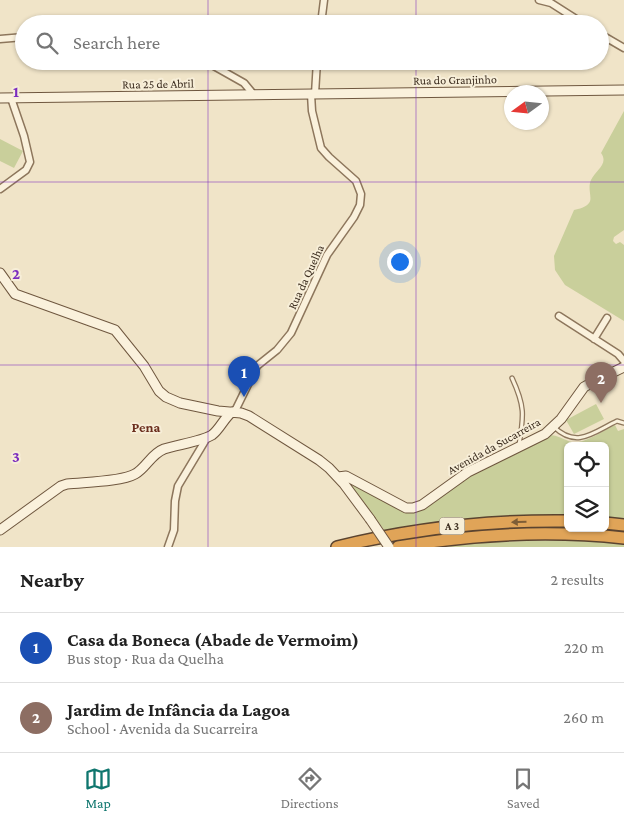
<!DOCTYPE html>
<meta charset="utf-8">
<style>
body{margin:0;font-family:"Crimson Pro",serif;background:#f6f6f6;color:#222}
.controls{position:absolute;right:15px;bottom:15px;display:grid;overflow:hidden;border-radius:8px;box-shadow:0 1px 4px #0004}
.controls button{width:45px;height:45px;display:grid;place-items:center;padding:0;border:0;border-bottom:1px solid #e0e0e0;background:#fff;color:#222;font:25px sans-serif}
.compass{position:absolute;left:504px;top:85px;width:45px;height:45px;border-radius:50%;background:#fff;box-shadow:0 1px 4px #0004;rotate:255deg}
.you{position:absolute;left:399px;top:261px;width:18px;height:18px;margin:-12px;border:4px solid #fff;border-radius:50%;background:#1a73e8;box-shadow:0 0 0 8px #1a73e833}
.badge{display:grid;place-items:center;width:32px;height:32px;border-radius:50%;background:#0f766e;color:#fff;font-size:16px;font-weight:700}
.pin{position:absolute;translate:-50% -41px;filter:drop-shadow(0 1px 2px #0008)}
.pin::after{content:'';position:absolute;top:26px;width:18px;height:15px;background:inherit;clip-path:polygon(0 0,100% 0,50% 100%)}
.list{margin:0;padding:0;list-style:none}
h2{display:flex;justify-content:space-between;align-items:center;height:65px;margin:0;padding:0 20px;font-size:21px}
h2 small{font-size:16px;font-weight:400;color:#767676}
.list li{display:grid;grid-template-columns:32px 1fr auto;gap:15px;align-items:center;box-sizing:border-box;height:70px;padding:0 20px;border-top:1px solid #e0e0e0}
.list b{display:block;font-size:19px;white-space:nowrap}
.list p{margin:0;font-size:16px;white-space:nowrap;color:#767676}
.list em{font-size:16px;font-style:normal;color:#767676}
.icon{flex:none;width:28px;height:28px;fill:none;stroke:currentColor;stroke-width:2;stroke-linecap:round;stroke-linejoin:round}
.map{position:relative;flex:none;width:624px;height:547px;overflow:hidden}
.search{position:absolute;background:#fff;box-shadow:0 1px 4px #0004;left:15px;right:15px;top:15px;height:55px;display:flex;align-items:center;gap:12px;box-sizing:border-box;padding:0 18px;border-radius:28px;color:#767676;font-size:19px}
.sheet{height:205px;background:#fff}
nav{display:flex;justify-content:space-around;align-items:center;box-sizing:border-box;height:70px;border-top:1px solid #e0e0e0;background:#fff;font-size:14px;color:#767676}
nav a{display:grid;justify-items:center;gap:2px}
nav .on{color:#0f766e}
.map>svg:first-child{display:block}
.green{fill:#c9cf9b}
.lines{fill:none;stroke-linecap:round;stroke-linejoin:round}
.lane-casing{stroke:#8d765c;stroke-width:5.5}
.street-casing{stroke:#8d765c;stroke-width:9}
.secondary-casing{stroke:#6f573f;stroke-width:11}
.highway-casing{stroke:#5b4430;stroke-width:14}
.lane{stroke:#faf1dc;stroke-width:3}
.street{stroke:#faf1dc;stroke-width:6}
.secondary{stroke:#faf1dc;stroke-width:9}
.highway{stroke:#e0a458;stroke-width:11}
.secondary-bridge-casing{stroke:#6f573f;stroke-width:11;stroke-linecap:butt}
.secondary-bridge{stroke:#faf1dc;stroke-width:9}
.oneway{fill:#7e5d36}
.grid{fill:none;stroke:#7b2cbf;stroke-width:1;stroke-opacity:0.55}
.labels{text-anchor:middle;dominant-baseline:central;stroke-width:4;stroke-linejoin:round;paint-order:stroke}
.shield{fill:#f7eed8;stroke:#756857;stroke-width:1}
.shield-label{font-size:11px;font-weight:bold;fill:#3d2e20}
.street-label{font-size:12px;fill:#3d2e20;stroke:#f7eed8}
.neighbourhood-label{font-size:14px;font-weight:bold;fill:#6b2e1e;stroke:#f7eed8}
.grid-label{font-size:16px;text-anchor:middle;font-weight:bold;fill:#7b2cbf;stroke:#f7eed8;stroke-width:4;stroke-linejoin:round;paint-order:stroke}
</style>
<div class="map">
<svg width="624" height="547" viewBox="0 0 624 547">
<rect width="100%" height="100%" fill="#f0e4c8"/>
<!-- green -->
<path class="green" d="M624,111v119l-10,7 -1,4 3,3 4,-2 4,3v76l-59,-36 -10,-15 -1,-14 20,-46c5,-1 12,-3 15,-7 4,-5 -2,-14 2,-23 5,-10 18,-16 10,-27z
M0,139l23,12 -9,17 -14,-7z
M596,404l8,15 -30,15 -8,-14z
M615,425l3,6 6,-2v91l-19,-2v-72h-37v70l-183,15 -38,-51 66,32 10,-3 38,-28 88,-46c9,0 15,5 23,7 11,3 32,-12 43,-17z
M571,540l53,4v3h-181c42,-6 85,-6 128,-7z"/>
<g class="lines">
<!-- lane casing -->
<g class="lane-casing">
<path id="lane" d="M512,378c13,28 12,37 7,67
M554,427c23,22 40,5 63,-6l7,2"/>
</g>
<!-- street casing -->
<g class="street-casing">
<path id="street" d="M539,0l12,3 33,21
M321,24l3,-24
M600,34l24,14
M0,39l24,-2
M205,61l39,22 10,12
M315,94l2,-33
M0,189l26,-19 4,-8 -6,-26 -13,-38
M559,316l59,38 6,7
M594,339l13,-21
M232,412l4,-3 21,-43 20,-16 14,-17 36,-78 27,-38 6,-12 1,-11 -5,-13 -27,-24 -8,-9 -9,-37 -1,-17
M168,547l6,-17 1,-29 3,-15 30,-50"/>
</g>
<!-- secondary casing -->
<g class="secondary-casing">
<path id="secondary" d="M0,98l624,-8
M0,273l15,21 100,36 29,36 15,25 7,6 14,6 38,8 23,2 8,3 70,44 10,8 15,16 26,35
M338,477l8,-1 60,32h7l9,-3 46,-33 77,-38 16,-15 23,-32 9,-5 31,-15
M0,530l61,-44 6,-2c17,-2 54,-2 68,-10 11,-6 16,-20 29,-25 12,-4 39,-8 48,-14 8,-6 12,-17 20,-23"/>
</g>
<!-- highway casing -->
<g class="highway-casing">
<path id="highway" d="M605,523l19,2
M337,547c76,-19 153,-27 231,-26
M398,547c75,-13 151,-17 226,-9"/>
</g>
<!-- lane -->
<use href="#lane" class="lane"/>
<!-- street -->
<use href="#street" class="street"/>
<!-- secondary -->
<use href="#secondary" class="secondary"/>
<!-- highway -->
<use href="#highway" class="highway"/>
<!-- secondary-bridge casing -->
<g class="secondary-bridge-casing">
<path id="secondary-bridge" d="M370,519l19,28"/>
</g>
<!-- secondary-bridge -->
<use href="#secondary-bridge" class="secondary-bridge"/>
</g>
<!-- one-way arrows -->
<defs><path id="oneway-solid" d="M-6-.8H1V-3.2L6.5 0L1 3.2V.8H-6Z" transform="scale(1.25)"/></defs>
<use class="oneway" href="#oneway-solid" transform="translate(519 522) rotate(178)"/>
<!-- grid -->
<path class="grid" d="M208,0v24M416,0v24M208,61v486M416,61v486M0,182h624M0,365h624"/>
<g class="labels">
<!-- shield labels -->
<rect class="shield" x="439.5" y="517.5" width="25" height="17" rx="4"/>
<g class="shield-label">
<text x="452" y="526">A 3</text>
</g>
<!-- street labels -->
<g class="street-label">
<text transform="translate(455 80) rotate(-1)">Rua do Granjinho</text>
<text transform="translate(158 84) rotate(-1)">Rua 25 de Abril</text>
<text transform="translate(306 277) rotate(-65)">Rua da Quelha</text>
<text transform="translate(494 446) rotate(-29)">Avenida da Sucarreira</text>
</g>
<!-- neighbourhood labels -->
<g class="neighbourhood-label">
<text x="146" y="427">Pena</text>
</g>
</g>
<g class="grid-label">
<text x="16" y="97">1</text>
<text x="16" y="279">2</text>
<text x="16" y="462">3</text>
</g>
</svg>
<div class="controls">
<button><svg class="icon" aria-label="locate" viewBox="0 0 24 24"><circle cx="12" cy="12" r="6"/><path d="M12 2v4M12 18v4M2 12h4M18 12h4"/></svg></button>
<button><svg class="icon" aria-label="layers" viewBox="0 0 24 24"><path d="M12 4l9 5-9 5-9-5zM3 14l9 5 9-5"/></svg></button>
</div>
<svg class="compass" viewBox="-18 -18 36 36"><path d="M0-13l5 13h-10z" fill="#e53935"/><path d="M0 13l5-13h-10z" fill="#767676"/></svg>
<div class="you"></div>
<div class="pin badge" style="left:244px;top:397px;background:#1a4fb4">1</div>
<div class="pin badge" style="left:601px;top:403px;background:#8d6e63">2</div>
<div class="search"><svg class="icon" aria-label="search" viewBox="0 0 24 24"><circle cx="10" cy="10" r="6"/><path d="M15 15l6 6"/></svg>Search here</div>
</div>
<section class="sheet">
<h2>Nearby<small>2 results</small></h2>
<ul class="list">
<li><span class="badge" style="background:#1a4fb4">1</span><div><b>Casa da Boneca (Abade de Vermoim)</b><p>Bus stop · Rua da Quelha</p></div><em>220 m</em></li>
<li><span class="badge" style="background:#8d6e63">2</span><div><b>Jardim de Infância da Lagoa</b><p>School · Avenida da Sucarreira</p></div><em>260 m</em></li>
</ul>
</section>
<nav>
<a class="on"><svg class="icon" aria-label="map" viewBox="0 0 24 24"><path d="M3 6l6-2 6 2 6-2v14l-6 2-6-2-6 2zM9 4v14M15 6v14"/></svg>Map</a>
<a><svg class="icon" aria-label="directions" viewBox="0 0 24 24"><path d="M12 3l9 9-9 9-9-9zM9 14v-3h6M13 9l2 2-2 2"/></svg>Directions</a>
<a><svg class="icon" aria-label="saved" viewBox="0 0 24 24"><path d="M7 4h10v16l-5-4-5 4z"/></svg>Saved</a>
</nav>
